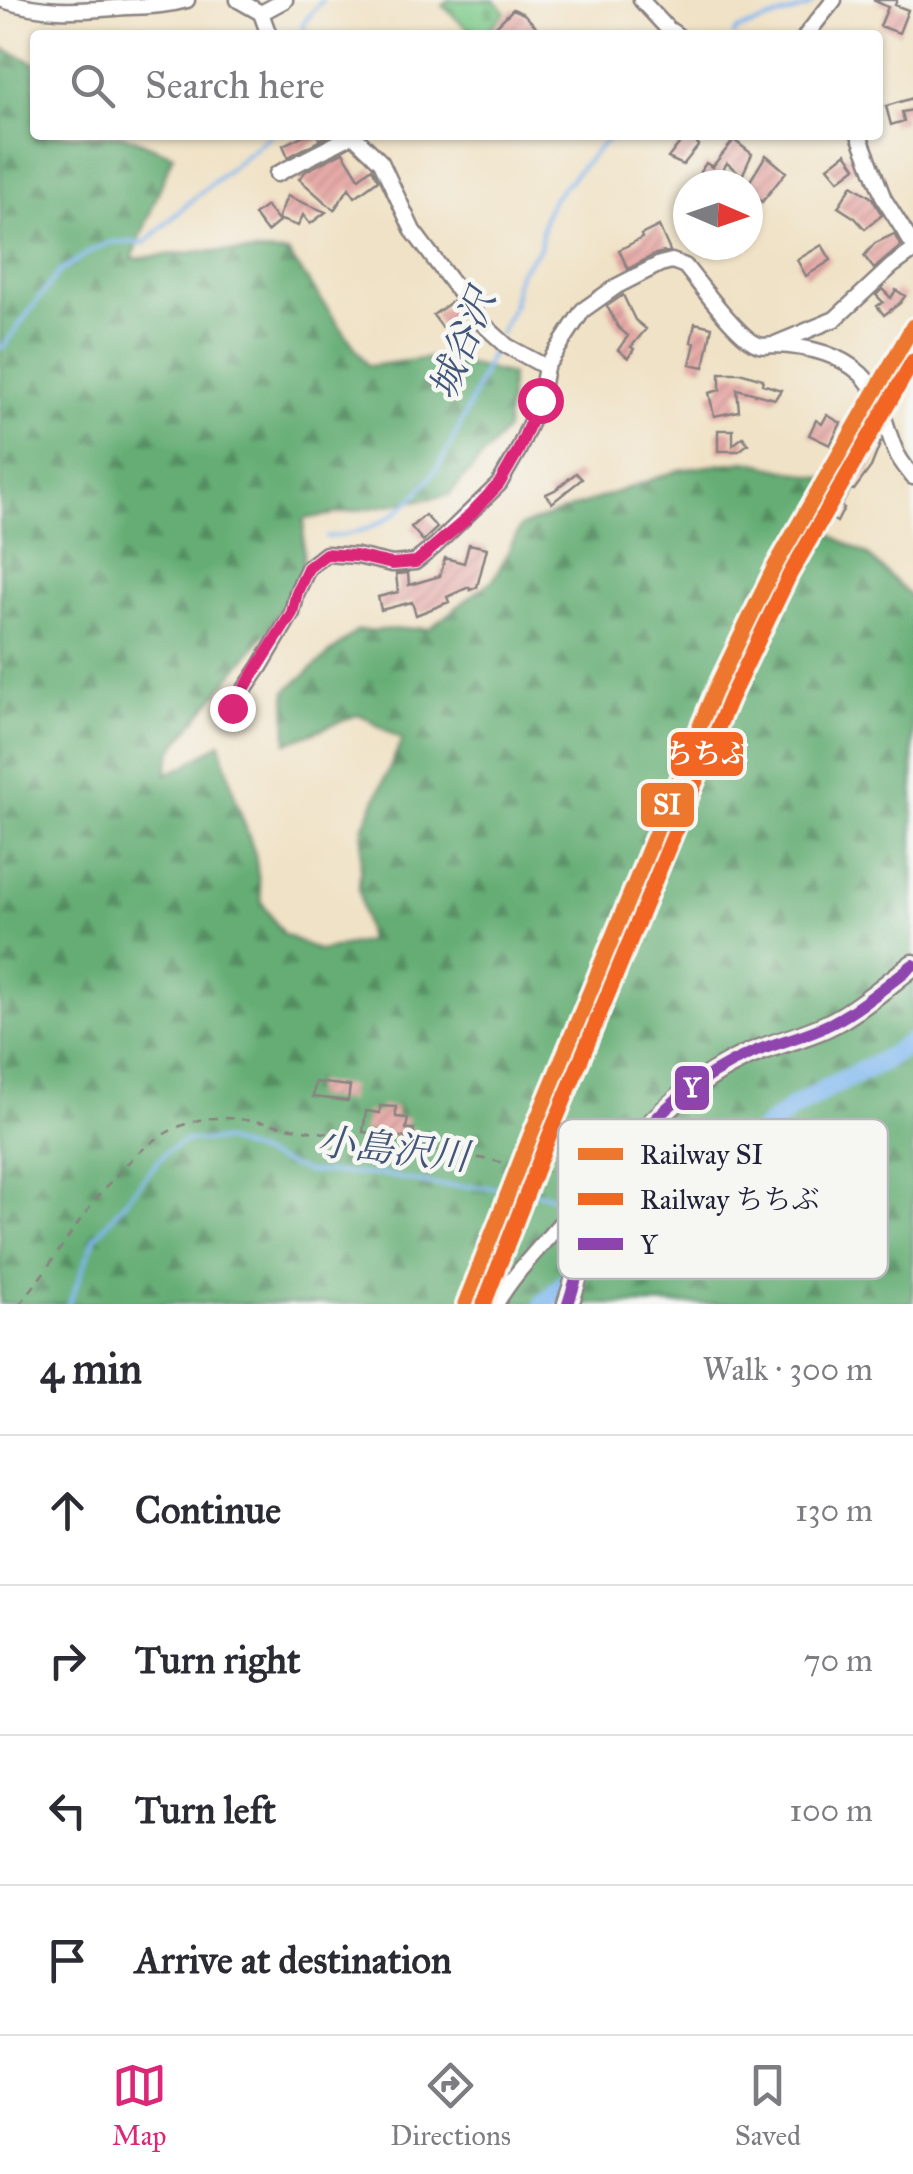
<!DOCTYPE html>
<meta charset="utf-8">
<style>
body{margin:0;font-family:"IM FELL Great Primer","Noto Serif JP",serif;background:#f2f2f3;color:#2b2b33}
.compass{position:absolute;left:673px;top:170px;width:90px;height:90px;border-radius:50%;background:#fff;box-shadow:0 2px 8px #0004;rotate:92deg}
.stop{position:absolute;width:30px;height:30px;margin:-22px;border:8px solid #db2777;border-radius:50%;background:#fff}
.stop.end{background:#db2777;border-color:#fff;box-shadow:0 2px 10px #0008}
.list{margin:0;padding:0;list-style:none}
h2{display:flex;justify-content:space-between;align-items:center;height:130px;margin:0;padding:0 40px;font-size:42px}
h2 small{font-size:32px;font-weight:400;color:#7c7c81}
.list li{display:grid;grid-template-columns:65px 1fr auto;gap:30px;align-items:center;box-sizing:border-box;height:150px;padding:0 40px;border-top:2px solid #e1e1e2}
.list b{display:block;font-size:38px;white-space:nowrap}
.list em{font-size:32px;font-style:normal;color:#7c7c81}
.icon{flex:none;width:55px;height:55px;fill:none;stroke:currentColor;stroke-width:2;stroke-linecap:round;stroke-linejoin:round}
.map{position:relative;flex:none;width:913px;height:1304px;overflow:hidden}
.search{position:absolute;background:#fff;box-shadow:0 2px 8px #0004;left:30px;right:30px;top:30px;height:110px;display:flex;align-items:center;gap:25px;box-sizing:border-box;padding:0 35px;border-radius:10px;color:#7c7c81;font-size:38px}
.sheet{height:730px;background:#fff}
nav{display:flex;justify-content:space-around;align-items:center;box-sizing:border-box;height:140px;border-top:2px solid #e1e1e2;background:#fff;font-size:28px;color:#7c7c81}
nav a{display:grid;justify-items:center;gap:5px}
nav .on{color:#db2777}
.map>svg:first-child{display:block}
.forest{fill:url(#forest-firs);stroke:#446858;stroke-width:2.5}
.cemetery{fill:url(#cemetery-stones);stroke:#4f7662;stroke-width:2.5}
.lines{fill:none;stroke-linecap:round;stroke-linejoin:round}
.stream{stroke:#80b8f0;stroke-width:4}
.river{stroke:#80b8f0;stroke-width:20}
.building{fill:url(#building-hatch)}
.minor-casing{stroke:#898280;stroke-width:19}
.highway-casing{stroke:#898280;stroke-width:25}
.path{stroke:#898280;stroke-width:2.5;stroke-dasharray:8 8;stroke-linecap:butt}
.minor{stroke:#fff;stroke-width:14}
.highway{stroke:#fff;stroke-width:20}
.bus-1-casing{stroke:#f6f6f2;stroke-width:20}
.bus-1{stroke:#8e44ad;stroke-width:12}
.rail-1-casing{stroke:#f6f6f2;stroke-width:22}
.rail-2-casing{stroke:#f6f6f2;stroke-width:22}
.rail-1{stroke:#ed772d;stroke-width:15}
.rail-2{stroke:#f26522;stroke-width:15}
.route{stroke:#db2777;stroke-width:12}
.labels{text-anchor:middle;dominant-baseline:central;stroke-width:9;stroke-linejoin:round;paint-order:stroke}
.water-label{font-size:38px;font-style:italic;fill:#43567a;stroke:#f6f6f2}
.key{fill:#f6f6f2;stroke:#b6b6bb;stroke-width:2.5}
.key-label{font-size:28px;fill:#22223b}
.line-badge{stroke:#f6f6f2;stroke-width:4}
.badge-label{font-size:28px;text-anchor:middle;font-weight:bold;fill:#fff}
</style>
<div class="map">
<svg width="913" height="1304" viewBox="0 0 913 1304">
<defs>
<pattern id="forest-firs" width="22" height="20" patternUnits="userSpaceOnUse" patternTransform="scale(2.5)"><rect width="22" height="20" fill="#65ad74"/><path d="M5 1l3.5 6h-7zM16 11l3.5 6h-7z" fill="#538c60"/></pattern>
<pattern id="cemetery-stones" width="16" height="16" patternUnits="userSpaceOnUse" patternTransform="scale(2.5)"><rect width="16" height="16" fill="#7cc988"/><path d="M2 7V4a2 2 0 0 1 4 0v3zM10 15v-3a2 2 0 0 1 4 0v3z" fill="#6bac76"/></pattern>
<pattern id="building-hatch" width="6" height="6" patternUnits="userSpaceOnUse" patternTransform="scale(2.5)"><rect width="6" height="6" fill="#e6aaa7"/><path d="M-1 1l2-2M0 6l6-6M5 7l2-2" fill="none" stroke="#c59291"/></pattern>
</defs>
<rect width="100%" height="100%" fill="#f6f6f2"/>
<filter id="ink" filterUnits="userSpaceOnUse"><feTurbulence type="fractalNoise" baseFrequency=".01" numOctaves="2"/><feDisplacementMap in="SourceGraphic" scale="20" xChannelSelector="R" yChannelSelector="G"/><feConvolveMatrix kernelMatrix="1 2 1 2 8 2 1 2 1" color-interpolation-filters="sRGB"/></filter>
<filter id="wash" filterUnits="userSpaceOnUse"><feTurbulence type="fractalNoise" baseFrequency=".0048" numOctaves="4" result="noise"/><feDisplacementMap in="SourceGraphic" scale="40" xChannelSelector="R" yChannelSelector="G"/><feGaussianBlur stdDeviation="2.25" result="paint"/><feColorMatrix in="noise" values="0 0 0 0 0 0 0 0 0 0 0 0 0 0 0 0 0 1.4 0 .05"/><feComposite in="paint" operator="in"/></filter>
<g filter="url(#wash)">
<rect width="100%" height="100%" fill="#f0e2c6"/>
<!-- forest -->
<path class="forest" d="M0,47l35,16v72h89l49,20 -41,104 71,-8 85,2 80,113 71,-9 72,18 -5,55 -57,65 -145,24 -1,51 -36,61 -95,119 -6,24 19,-8 35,-23 16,57 19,54 7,49 21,31 36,17 49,-10 -9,-51 4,-62 39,-88 -43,-26 -72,29 -1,-52 70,-60 74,-3 64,-49 27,-53 158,-56 67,-9 85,19 -14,43 20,15 31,17 45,44v705h-913z"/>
<!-- cemetery -->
<path class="cemetery" d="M448,0h46l11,12 -21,23h-10l-31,-29z"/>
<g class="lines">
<!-- stream -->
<path class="stream" d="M304,35l-1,-11 19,-24
M734,35l3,-5 71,-23 8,-7
M500,334l14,-30 2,-22 5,-12 19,-22 4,-30 8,-18 40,-45 18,-18 6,-2
M2,348l57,-76 32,-21 20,-9 34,1 48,-44 78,-64
M327,537c104,-5 134,-116 169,-195
M599,1224l15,9
M69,1304l26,-66 70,-85 21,-13 39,1 82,31 77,3 51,10 89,4 26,7 19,11"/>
<!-- river -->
<path class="river" d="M544,1304l88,-89 51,-39 66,-34 42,-33 40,-23 46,-22 36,-22"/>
</g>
<g id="blocks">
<!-- building -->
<path class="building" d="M873,0h24l-2,5 13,5 -9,23 -19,-7 8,-19z
M513,9l11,5 20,21h-48l-4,-5z
M913,98v12l-11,2 2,9 -13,4 -5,-19z
M304,135h13l2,4 9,-3 -40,21 -5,-12z
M686,135l13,10 -16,20 -15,-7z
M734,140l18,14 -10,22 -15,-13 -13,19 -14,-10 6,-9 6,4z
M343,152l16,26 13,-10 6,12 -23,17 -6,-9 -15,22 -35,-31 7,-8z
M846,153l10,14 -17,13 -11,-13z
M766,155l20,17 -24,30 -14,-12v-6z
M852,185l20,13 10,17 -17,14 -10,-11 -17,-11z
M287,196l39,16 -16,12 -7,-9 -5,11 -20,-7z
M266,206l13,16 -12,10 -13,-17z
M659,226l11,25 -14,3 -28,15 -9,-19 23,-12 -1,-3z
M894,234l7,12 -27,23 -10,-13 11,-13z
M822,245l9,15 -25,16 -9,-16z
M882,289l9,9 5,-8 9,6 -5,7 -16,12 -7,-9 6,-4 -7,-7z
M623,295l12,25 11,9 -15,18 3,2 -6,9 -10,-8 10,-14 -10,-9 -11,-21z
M453,301l9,13 -20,13 -9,-12z
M695,323l17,4 -8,40 -14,-3 5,-21 -4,-1z
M720,373h23l20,6 -1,5 19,6 -6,9 -38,-10 2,22 -25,5 -5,-23 11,-3z
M827,415l14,8 -11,22 -21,-10 7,-15 6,4z
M718,430h15v15l10,-8 5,7 -9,7h-21z
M862,434l19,8 -10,25 -17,23 -3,-1 -10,17 3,2 -7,14 -9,-5 16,-33 -2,-1 14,-22 -5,-2z
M576,473l6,6 -30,24 -6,-9 9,-4z
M425,515l12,13 -14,13 -12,-14z
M469,544l18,4 -10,39 -7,3 -1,-3 -22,10 2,5 -33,13 -4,-13 -31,8 -3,-13 20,-5 -2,-18 12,-1 1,12 31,-9 5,-18 19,5z
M315,1082l35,4 -2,15 -35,-4z
M380,1106l16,1v10l12,1 -2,11h8v10l-51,-7 3,-21 14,2z"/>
</g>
</g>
<g filter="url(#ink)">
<use href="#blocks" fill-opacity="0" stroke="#898280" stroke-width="2.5"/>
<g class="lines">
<!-- minor casing -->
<g class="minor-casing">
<path id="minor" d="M3,0c39,13 71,11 112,8 26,-2 47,-1 72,-8
M238,0l23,13 8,22
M641,0l26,28 10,7
M261,13l24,-13
M806,35l28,-35
M353,135l28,27 32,69 70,93 24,22 39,21
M859,135l25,64 29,46
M277,174l76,-39
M775,344l60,-25 57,-53 21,-15
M232,708l28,-41 32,-54 5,-21 11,-24 18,-14 31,2 35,8 23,-2 20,-16 64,-62 19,-33 22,-51 6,-33 37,-57 34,-24 43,-22 12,-3 13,5c14,17 55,74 74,79 5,2 9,0 15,0 30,1 64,8 87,29 21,20 23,52 35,78 4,9 11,17 17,25
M496,1304c15,-26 35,-47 55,-70 20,-22 39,-46 64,-63"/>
</g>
<!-- highway casing -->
<g class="highway-casing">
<path id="highway" d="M568,1304c15,-45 27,-94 50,-136 24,-44 84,-93 130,-113 30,-13 63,-19 92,-36 26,-15 49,-36 73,-54"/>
</g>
<!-- path -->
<path class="path" d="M20,1304c44,-54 77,-122 135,-164 14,-10 32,-18 49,-21 30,-5 82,9 113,13 90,11 181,29 270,48"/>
<!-- minor -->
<use href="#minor" class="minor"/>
<!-- highway -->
<use href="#highway" class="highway"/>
<!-- bus-1 casing -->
<g class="bus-1-casing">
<path id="bus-1" d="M568,1304c15,-46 26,-95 51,-137 29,-50 81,-92 133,-114 26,-11 54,-17 80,-30 29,-15 55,-38 81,-58"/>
</g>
<!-- bus-1 -->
<use href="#bus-1" class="bus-1"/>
<!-- rail-1 casing -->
<g class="rail-1-casing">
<path id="rail-1" d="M465,1304l67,-172 182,-440 61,-126 138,-240"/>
</g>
<!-- rail-2 casing -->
<g class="rail-2-casing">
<path id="rail-2" d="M484,1304l64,-165 182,-440 60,-125 123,-213"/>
</g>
<!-- rail-1 -->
<use href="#rail-1" class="rail-1"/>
<!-- rail-2 -->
<use href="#rail-2" class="rail-2"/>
</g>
</g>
<g class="lines" filter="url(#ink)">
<!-- route -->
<path class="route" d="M232,708l60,-95 5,-21 11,-24 18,-14 30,2 36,8 24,-2 47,-40 36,-38 19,-33 22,-51"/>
</g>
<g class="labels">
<!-- water labels -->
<g class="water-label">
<text transform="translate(462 344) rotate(-68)">城谷沢</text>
<text transform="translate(393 1149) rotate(6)">小島沢川</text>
</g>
</g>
<!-- legend -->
<rect x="558" y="1119" width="330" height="160" rx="15" class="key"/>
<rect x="578" y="1148" width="45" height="12" fill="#ed772d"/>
<rect x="578" y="1193" width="45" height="12" fill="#f26522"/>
<rect x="578" y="1238" width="45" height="12" fill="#8e44ad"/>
<g class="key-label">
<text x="640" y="1164">Railway SI</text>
<text x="640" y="1209">Railway ちちぶ</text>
<text x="640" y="1254">Y</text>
</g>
<g class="line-badge">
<rect x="669" y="730" width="76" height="48" rx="10" fill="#f26522"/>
<rect x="639" y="781" width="57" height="48" rx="10" fill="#ed772d"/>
<rect x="673" y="1064" width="38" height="48" rx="10" fill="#8e44ad"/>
</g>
<g class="badge-label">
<text x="707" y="763">ちちぶ</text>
<text x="667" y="814">SI</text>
<text x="692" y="1097">Y</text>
</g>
</svg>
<svg class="compass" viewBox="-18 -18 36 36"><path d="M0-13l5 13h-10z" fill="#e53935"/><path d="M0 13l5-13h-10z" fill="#7c7c81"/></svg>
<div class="stop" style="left:540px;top:400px"></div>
<div class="stop end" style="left:232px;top:708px"></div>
<div class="search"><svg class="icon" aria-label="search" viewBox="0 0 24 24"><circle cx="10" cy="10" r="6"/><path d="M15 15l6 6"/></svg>Search here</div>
</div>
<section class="sheet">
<h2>4 min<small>Walk · 300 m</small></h2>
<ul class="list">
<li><svg class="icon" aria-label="ahead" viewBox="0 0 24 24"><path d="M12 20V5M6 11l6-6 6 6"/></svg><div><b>Continue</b></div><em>130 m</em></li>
<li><svg class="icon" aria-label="right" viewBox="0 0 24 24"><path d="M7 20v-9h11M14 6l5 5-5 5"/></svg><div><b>Turn right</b></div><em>70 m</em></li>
<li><svg class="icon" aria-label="left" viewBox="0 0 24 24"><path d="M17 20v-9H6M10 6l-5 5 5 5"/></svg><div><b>Turn left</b></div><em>100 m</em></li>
<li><svg class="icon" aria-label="arrive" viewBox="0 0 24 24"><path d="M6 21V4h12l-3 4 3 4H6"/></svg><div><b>Arrive at destination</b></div></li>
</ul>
</section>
<nav>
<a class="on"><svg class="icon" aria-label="map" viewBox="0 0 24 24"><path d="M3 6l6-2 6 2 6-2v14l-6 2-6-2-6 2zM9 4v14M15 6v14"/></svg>Map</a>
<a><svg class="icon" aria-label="directions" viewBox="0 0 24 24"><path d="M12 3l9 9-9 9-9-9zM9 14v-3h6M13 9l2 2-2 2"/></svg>Directions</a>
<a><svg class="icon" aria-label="saved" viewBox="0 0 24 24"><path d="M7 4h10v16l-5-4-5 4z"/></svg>Saved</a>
</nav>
